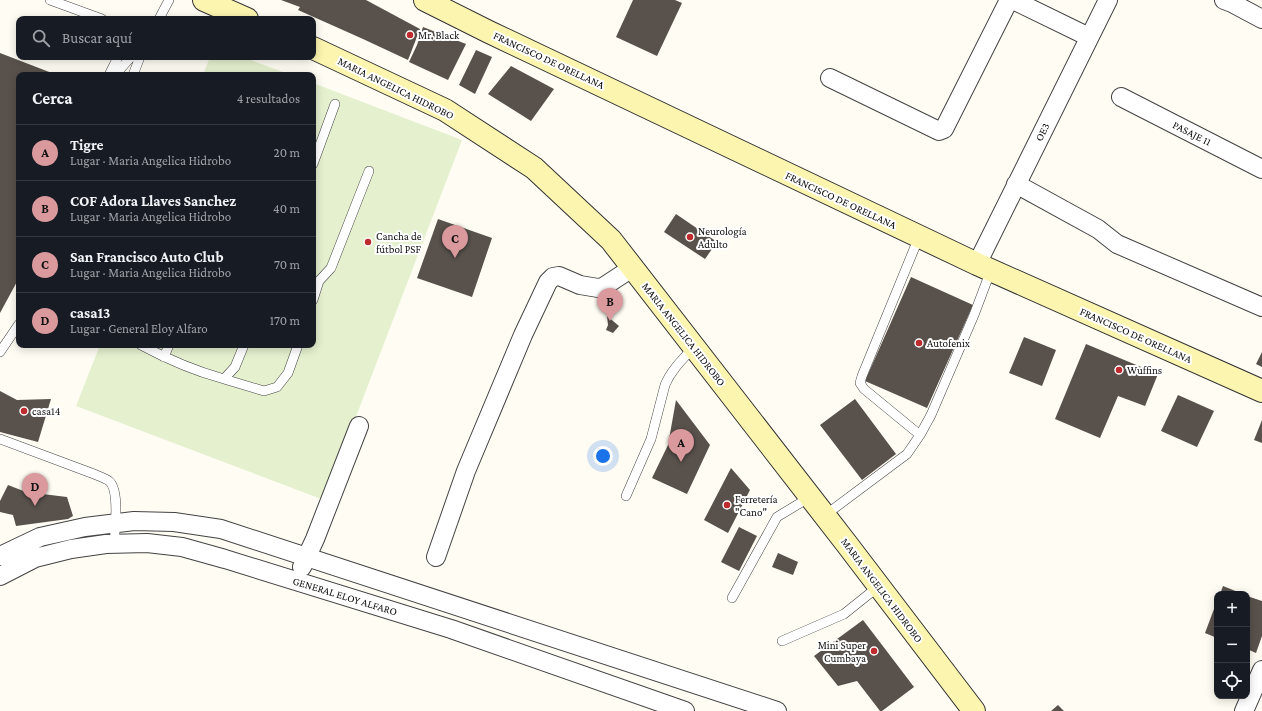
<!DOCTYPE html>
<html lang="es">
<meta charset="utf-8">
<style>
body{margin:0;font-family:"Crimson Pro",serif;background:#242831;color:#f1f3f6}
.controls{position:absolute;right:12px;bottom:12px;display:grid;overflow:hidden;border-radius:8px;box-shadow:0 2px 10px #0003}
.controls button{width:36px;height:36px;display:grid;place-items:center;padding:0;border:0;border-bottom:1px solid #363941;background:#171b24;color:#f1f3f6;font:20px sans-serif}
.you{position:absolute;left:603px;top:456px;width:14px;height:14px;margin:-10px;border:3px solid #fff;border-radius:50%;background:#1a73e8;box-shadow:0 0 0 6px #1a73e833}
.badge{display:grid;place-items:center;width:26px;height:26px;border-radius:50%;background:#da999c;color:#111;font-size:13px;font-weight:700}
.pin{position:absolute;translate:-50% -33px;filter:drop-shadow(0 1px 2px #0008)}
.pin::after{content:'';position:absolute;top:21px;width:14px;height:12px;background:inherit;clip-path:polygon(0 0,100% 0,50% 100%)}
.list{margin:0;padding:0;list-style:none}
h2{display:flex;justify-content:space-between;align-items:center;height:52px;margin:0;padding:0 16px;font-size:17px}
h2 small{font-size:13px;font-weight:400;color:#9ea1a6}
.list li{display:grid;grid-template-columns:26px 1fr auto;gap:12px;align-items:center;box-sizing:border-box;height:56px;padding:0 16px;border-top:1px solid #363941}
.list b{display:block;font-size:15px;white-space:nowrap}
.list p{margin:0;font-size:13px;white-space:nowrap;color:#9ea1a6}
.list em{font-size:13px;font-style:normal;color:#9ea1a6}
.icon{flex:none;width:22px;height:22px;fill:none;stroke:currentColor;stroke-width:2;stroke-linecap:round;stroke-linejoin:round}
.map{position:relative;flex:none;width:1262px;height:711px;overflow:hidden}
.search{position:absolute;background:#171b24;box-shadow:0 2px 10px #0003;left:16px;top:16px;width:300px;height:44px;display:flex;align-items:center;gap:10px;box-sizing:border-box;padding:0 14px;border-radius:8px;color:#9ea1a6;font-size:15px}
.panel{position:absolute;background:#171b24;box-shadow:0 2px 10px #0003;left:16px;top:72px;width:300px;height:276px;border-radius:8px}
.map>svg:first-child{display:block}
.pitch{fill:#e4f0ce}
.building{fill:#58514c}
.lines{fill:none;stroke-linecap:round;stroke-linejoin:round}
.lane-casing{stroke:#434343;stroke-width:10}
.street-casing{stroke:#434343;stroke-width:20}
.secondary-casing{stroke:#323232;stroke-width:24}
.lane{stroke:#fff;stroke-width:9}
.street{stroke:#fff;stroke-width:18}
.secondary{stroke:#fcf5b0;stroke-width:22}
.poi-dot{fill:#bd2b2f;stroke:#fff;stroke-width:1.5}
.labels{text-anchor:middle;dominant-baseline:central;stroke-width:4;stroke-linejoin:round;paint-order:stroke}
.poi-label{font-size:11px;fill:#101010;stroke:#fff;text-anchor:start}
.street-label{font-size:11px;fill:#101010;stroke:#fff}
</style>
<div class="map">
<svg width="1262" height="711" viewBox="0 0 1262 711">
<rect width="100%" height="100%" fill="#fffcf3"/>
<!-- pitch -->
<path class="pitch" d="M210,57h33l48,18h-88z
M313,83l149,57 -138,360 -248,-94 24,-61h213z"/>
<!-- building -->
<path class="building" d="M281,0h85l54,29 -12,31 -45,-21 -65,-29 2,-3z
M633,0h42l7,3 -25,53 -41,-19z
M423,27l43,17 -18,36 -39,-18 8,-17z
M476,50l16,7 -17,37 -16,-9z
M0,53l57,22h-38v203l-19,35z
M511,66l43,23 -23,32 -43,-27z
M676,214l41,28 -12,17 -41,-27z
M438,219l54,19 -20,59 -55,-19z
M911,277l62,28 -46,103 -62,-27z
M607,316l12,10 -6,7 -7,-3 2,-5z
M1024,337l32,13 -14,36 -33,-13z
M1086,344l72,30 -13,32 -27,-10 -18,42 -45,-19z
M1262,352v15l-6,-3z
M0,391l17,9 34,-1 -13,43 -38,-10z
M1178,395l36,16 -17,36 -36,-16z
M855,399l41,55 -34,26 -42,-55z
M676,400l34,45 -23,49 -35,-16 16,-33z
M1262,420v23l-8,-3z
M731,468l19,22 -22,43 -24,-13z
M8,485l18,7 41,5 6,19 -5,3 -52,7 -3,-11 -13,-3v-11z
M739,527l18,9 -18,35 -18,-9z
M778,553l20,9 -5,13 -21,-8z
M1223,586l20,8h-23z
M1247,596l15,5v35l-6,17 -9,-4z
M1217,601v37l-12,-5z
M863,620l51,67 -32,24h-2l-23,-30 -19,5 -24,-30z
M1058,705l6,6h-13z"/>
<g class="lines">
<!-- lane casing -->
<g class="lane-casing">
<path id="lane" d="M50,0l52,19
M159,19l10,-19
M109,75l9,-18
M115,75l16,-18
M133,75l7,-18
M313,164l22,-60
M919,237l-57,139 -2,7 4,6 56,46
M313,283l6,-2 12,-13 38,-97
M313,300l6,-19
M141,345c26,14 54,26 83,34l11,-12 9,-22
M0,352l19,-28
M164,357l5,-12
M224,379l40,12 13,-4 11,-14 10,-28
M0,439l94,35c4,2 11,4 15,7 11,9 6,49 5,63
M626,496l25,-57 14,-54c6,-15 18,-26 29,-38
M824,516l83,-62 13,-19 11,-20 43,-100 17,-45
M732,598l45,-81 33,-20
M782,641l62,-27 35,-28"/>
</g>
<!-- street casing -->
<g class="street-casing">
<path id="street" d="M1013,0l76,37
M1224,0l8,3 30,16
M830,78l109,53 5,-2 65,-129
M1121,97l141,72
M1016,184l82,45 19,15 145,63
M977,264l131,-264
M0,556l40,-19 45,-10 49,-6 40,1 47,7 556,182
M436,557l30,-86 57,-136 25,-53 5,-5 6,-1 21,9 18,3 5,-1 29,-19
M302,567l13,-28 44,-113
M0,576l35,-18 36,-9 35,-5 41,-1 35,4 43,12 226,70 234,82
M1244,711l18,-41"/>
</g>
<!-- secondary casing -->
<g class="secondary-casing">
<path id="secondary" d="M204,0l43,19
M425,0l64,32 488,232 285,127
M313,48l132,62 89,58 77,72 235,303 128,168"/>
</g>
<!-- lane -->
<use href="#lane" class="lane"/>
<!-- street -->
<use href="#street" class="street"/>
<!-- secondary -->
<use href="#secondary" class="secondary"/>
</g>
<!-- markers -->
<g class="poi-dot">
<circle cx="410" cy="35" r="4"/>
<circle cx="690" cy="237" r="4"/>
<circle cx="368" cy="242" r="4"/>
<circle cx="919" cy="343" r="4"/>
<circle cx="1119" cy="370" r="4"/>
<circle cx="24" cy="411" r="4"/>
<circle cx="727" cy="505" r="4"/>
<circle cx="874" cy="651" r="4"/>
</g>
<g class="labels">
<!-- poi labels -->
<g class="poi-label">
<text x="418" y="35">Mr. Black</text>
<text x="698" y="231">Neurología<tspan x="698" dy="13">Adulto</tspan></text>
<text x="376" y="236">Cancha de<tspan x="376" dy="13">fútbol PSF</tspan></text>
<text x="927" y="343">Autofenix</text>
<text x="1127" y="370">Wuffins</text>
<text x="32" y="411">casa14</text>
<text x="735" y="499">Ferretería<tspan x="735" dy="13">"Cano"</tspan></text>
<text x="866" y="645" text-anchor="end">Mini Super<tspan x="866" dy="13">Cumbaya</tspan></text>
</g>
<!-- street labels -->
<g class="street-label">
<text transform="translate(549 60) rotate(25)">FRANCISCO DE ORELLANA</text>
<text transform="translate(396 88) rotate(26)">MARIA ANGELICA HIDROBO</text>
<text transform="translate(1042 132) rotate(-64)">OE3</text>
<text transform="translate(1192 133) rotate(27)">PASAJE 11</text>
<text transform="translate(841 200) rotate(25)">FRANCISCO DE ORELLANA</text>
<text transform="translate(684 334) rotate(52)">MARIA ANGELICA HIDROBO</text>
<text transform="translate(1136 335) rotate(24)">FRANCISCO DE ORELLANA</text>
<text transform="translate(882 590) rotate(53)">MARIA ANGELICA HIDROBO</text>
<text transform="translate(345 596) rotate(17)">GENERAL ELOY ALFARO</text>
</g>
</g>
</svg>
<div class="controls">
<button>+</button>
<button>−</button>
<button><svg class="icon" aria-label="locate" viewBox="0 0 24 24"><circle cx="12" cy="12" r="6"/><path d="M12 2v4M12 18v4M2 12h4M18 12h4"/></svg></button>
</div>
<div class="you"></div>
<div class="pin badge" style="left:681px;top:462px">A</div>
<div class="pin badge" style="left:610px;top:321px">B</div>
<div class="pin badge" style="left:455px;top:258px">C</div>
<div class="pin badge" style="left:35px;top:506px">D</div>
<div class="search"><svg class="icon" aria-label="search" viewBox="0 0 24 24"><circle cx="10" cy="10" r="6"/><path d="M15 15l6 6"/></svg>Buscar aquí</div>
<section class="panel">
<h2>Cerca<small>4 resultados</small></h2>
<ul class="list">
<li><span class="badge">A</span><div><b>Tigre</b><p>Lugar · Maria Angelica Hidrobo</p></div><em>20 m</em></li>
<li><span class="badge">B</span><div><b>COF Adora Llaves Sanchez</b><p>Lugar · Maria Angelica Hidrobo</p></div><em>40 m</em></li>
<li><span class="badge">C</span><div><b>San Francisco Auto Club</b><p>Lugar · Maria Angelica Hidrobo</p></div><em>70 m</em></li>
<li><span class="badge">D</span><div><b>casa13</b><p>Lugar · General Eloy Alfaro</p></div><em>170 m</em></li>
</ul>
</section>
</div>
